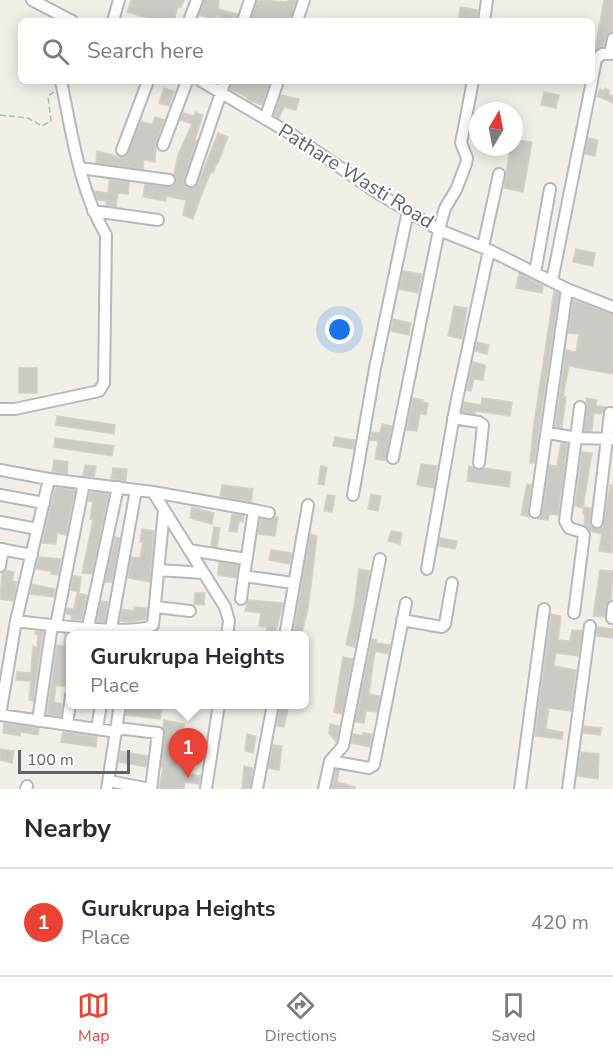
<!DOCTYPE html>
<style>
body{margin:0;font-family:"Nunito Sans",sans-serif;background:#f7f7f7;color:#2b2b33}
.compass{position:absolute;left:469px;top:102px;width:54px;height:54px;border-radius:50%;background:#fff;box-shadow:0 3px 15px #0003;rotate:10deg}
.scale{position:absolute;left:18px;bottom:15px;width:112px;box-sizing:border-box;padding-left:6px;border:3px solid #5f6368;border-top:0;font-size:16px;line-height:21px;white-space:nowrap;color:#5f6368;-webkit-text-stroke:4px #fff;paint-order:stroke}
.you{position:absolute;left:340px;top:330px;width:21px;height:21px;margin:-15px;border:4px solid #fff;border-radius:50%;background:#1a73e8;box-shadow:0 0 0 9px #1a73e833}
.badge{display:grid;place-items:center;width:39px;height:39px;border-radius:50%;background:#ea4335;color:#fff;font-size:20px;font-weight:700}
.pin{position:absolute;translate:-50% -50px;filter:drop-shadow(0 2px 3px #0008)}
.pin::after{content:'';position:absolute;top:32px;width:21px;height:18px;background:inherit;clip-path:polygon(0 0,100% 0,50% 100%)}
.popup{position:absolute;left:66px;top:631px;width:243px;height:78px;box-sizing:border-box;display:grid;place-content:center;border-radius:9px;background:#fff;filter:drop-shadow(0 2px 4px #0005);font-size:20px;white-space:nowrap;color:#7c7c81}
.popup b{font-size:22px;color:#2b2b33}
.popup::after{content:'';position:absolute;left:50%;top:100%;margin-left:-12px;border:12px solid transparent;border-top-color:#fff}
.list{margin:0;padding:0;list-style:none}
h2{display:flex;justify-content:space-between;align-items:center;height:78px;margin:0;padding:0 24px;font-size:26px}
h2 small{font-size:20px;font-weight:400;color:#7c7c81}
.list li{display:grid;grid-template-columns:39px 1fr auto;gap:18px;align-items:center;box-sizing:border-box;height:108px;padding:0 24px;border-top:2px solid #e1e1e2}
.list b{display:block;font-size:22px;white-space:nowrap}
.list p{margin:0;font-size:20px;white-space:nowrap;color:#7c7c81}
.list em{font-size:20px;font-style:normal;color:#7c7c81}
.icon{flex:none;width:33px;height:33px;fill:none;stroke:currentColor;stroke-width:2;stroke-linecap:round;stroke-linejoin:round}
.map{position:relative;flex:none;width:613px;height:789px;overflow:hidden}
.search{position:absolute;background:#fff;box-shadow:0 3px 15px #0003;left:18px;right:18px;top:18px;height:66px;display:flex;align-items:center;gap:15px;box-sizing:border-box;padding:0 21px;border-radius:9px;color:#7c7c81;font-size:22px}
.sheet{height:186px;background:#fff}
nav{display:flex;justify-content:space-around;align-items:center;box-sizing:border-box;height:84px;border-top:2px solid #e1e1e2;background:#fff;font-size:16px;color:#7c7c81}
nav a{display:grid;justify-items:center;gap:3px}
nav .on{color:#ea4335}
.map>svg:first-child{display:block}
.building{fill:#cccac5;stroke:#d6d1c6;stroke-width:1.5}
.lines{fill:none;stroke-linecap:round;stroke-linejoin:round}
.minor-casing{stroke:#b5b8bc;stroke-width:14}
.path{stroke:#9cc7a9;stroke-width:1.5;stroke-dasharray:6 3;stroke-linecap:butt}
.minor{stroke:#fff;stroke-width:10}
.labels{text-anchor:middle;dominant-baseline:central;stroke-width:4.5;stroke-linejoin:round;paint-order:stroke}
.street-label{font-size:20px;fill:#5f6368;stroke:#fff}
</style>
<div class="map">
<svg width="613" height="789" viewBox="0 0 613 789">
<rect width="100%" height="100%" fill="#f1efe8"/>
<!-- building -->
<path class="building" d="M131,0h53l-3,7 -3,-1 -4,15h-16l-31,-9z
M204,0h15l-1,9 19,5 -1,7 -21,-5 -1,3 -15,-4z
M257,0l31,2v-2h8l-6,21h-39z
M604,0h9v27l-1,5 -6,5 -2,9 -9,4z
M460,7l18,3 -2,11 -17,-3z
M232,81l20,3 1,-3h17l-8,24 -12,-4 -3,-2v-2l-17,-8z
M164,88l10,3 -5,15 -10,-3z
M605,88l5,3 -1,3 4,2v7l-16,-7 3,-7 4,2z
M544,92l15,3 -3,13 -15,-3z
M281,95l18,4 -3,11 -12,-3 -5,11 -5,-3z
M195,112l8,3 -8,25h2l-13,39 2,7 7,2 5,-4 20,-51 10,4 -10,26h-1l-4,10 -2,-1 -8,19 -10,28 -10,-4 3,-15 -20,-4v5l-23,-4 2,-13 24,3 6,-3 1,-6 -2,-4 4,-19 14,-31 -12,-4 3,-7 11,3z
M155,117l9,3 -8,23 -1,19 -11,-2 -1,9 -47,-6 1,-12 23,6 6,-1 15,-35 11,4z
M588,138l10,2 -3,16 -10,-2z
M514,139l18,3 -9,50 -19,-4 6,-41h4z
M109,180l20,2 -1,12 -10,-1 -2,14 -10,-2v-4l-8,-1 -4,-9 14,2z
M576,249l19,4 -2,13 -20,-4z
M403,271l19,3 -4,19 -19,-4z
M519,273l24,13 -1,7 -26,-5z
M554,291l5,2 -25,170h-4l3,-33z
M573,300l40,14v60l-44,-8 -6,31h3l-4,31 -7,-1 11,-77 10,2 3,-18 -11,-1z
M454,306l13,2 -5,31 -14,-3z
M393,319l18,4 -2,12 -18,-4z
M477,342l12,3 -2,9 -12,-3z
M473,362l12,3v2l-2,13 -9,-1 -3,12 -4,-1z
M19,368h18v25h-18z
M413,398l10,2 -1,2 6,1 -2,12 -6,-1 -3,17 -11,-1z
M482,398l30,4 -2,14 -34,-5 -1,3 -13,-2 2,-10 17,3z
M586,398l11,2 -1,6 10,1 -4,7 -8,-1 -2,18h-8l3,-23z
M57,416l58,9 -1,9 -58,-9z
M382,424l10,2 -6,35 -11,-2 3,-18 -8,-1 2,-8 8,1z
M335,437l20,3 -2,9 -20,-3z
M55,438l59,8 -2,10 -58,-9z
M561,443l7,1 -10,71 -9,-1 -1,6 -10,-1 4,-6 7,-48 8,1z
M582,452l10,1 -9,55 -8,-2z
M54,460l14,2 -1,12 -15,-2z
M421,464l16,2 -3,22 -17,-3z
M85,465l11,1 -2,11 -11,-1z
M321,466l6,1 -3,18 -6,-1z
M469,466l9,4 6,-2 27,4 -2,15 -42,-6z
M113,468l14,1 -1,12 -15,-2z
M527,484l4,1 -3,26 1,6 -8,-2z
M222,485l31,4 -2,13 -31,-6z
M610,485h3l-1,68 -13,-2 3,-17 -12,-3 -6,-6 1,-11h-2l1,-7 7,1 -1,17 6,4 7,-2z
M55,487l20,3 -9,45 -9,-2 -1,11 -14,-1z
M90,492l19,2 -17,80 -10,-1 11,-53 -3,-1 3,-17 -5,-1z
M371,494l10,2 -3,15 -10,-2z
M327,495l8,1 -3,16 -8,-1z
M192,507l22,6 -2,11 -22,-6z
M232,514l12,2 -1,6 -4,-1 -2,11 -8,-1z
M275,517h3l-3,19 -17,-2 2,-15 11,1z
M214,527l6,1 -3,19 -6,-1z
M142,529l12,2 -4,51 -22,-4 3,-21 9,1 3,-16h-3z
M391,531l11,2 -2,11 -12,-3z
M310,534l7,2 -9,73 -7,27h-8z
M115,537l5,1 -8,44h-7z
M440,538l17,3 -2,8 -16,-3z
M271,550l21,3 -2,11 -21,-4z
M39,557l22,2 -3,16 -7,-1v-3l-15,-2z
M219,562l19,3 -2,13 -18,-3z
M359,569l11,2 -15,76 -9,-2 8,-38z
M6,570l8,2 -2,9 5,1 -4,19 -13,-2 2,-26z
M600,570l13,1 -2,29 -5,6 -1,11 -12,-1z
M73,576l8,1 -2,15 -8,-2z
M32,584l23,5 -1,8 -24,-3z
M77,593l10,2 -5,25 -11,-1 1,-4 -6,-1 1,-6 7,1z
M195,593h10l-1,12 -10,-1z
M248,600l35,3 -8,33h-10l2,-9 -8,-1 2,-13 -16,-2z
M101,601l7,1 -3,20 -8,-1z
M134,607l13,1 -1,11 -17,3 -9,-1 2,-12 12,2z
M551,614l10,2 -3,24 12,1 2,-11 10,1 -4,25 -22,-3 -2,13 22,4 -5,41 -22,-3 -3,21 17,3 -1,7 -27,-3z
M597,627l16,2v9l-17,-2z
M36,631l7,1 -10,69 -4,-1 2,-19 -15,-1 1,-8 14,1 2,-27 4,1 1,-12 -3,-1z
M65,634l19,2h-13v43l-3,8 -12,-2 -2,17 8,2 -1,12 -14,-2 10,-69 7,1z
M372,639l5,1 -1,3 14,2 -2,9 -12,-3 -2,6 -5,37 11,2 -3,16 -11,-1 -2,12 -9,-1z
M343,657l10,2 -11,55 -8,-2z
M127,705l35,4 -2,10 -34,-4z
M280,707l8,2 -4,18 -7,-1z
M164,720l20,4 -3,18 24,5 -1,7 -11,-2 -6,22 13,2 -1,8 -14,-2 -1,7h-25l4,-22h-2l4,-33 -2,-7z
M4,723l35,5 -1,7 -17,-3 -1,4 -17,-3z
M330,724l9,2 -3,16 -7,-9z
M584,726l18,2 -2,7 -17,-2z
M63,732l34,5 -1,10 -35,-5z
M363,733l9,1 -2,13 -19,-4 2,-9 10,2z
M247,734l9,2 -3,17 -8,-2z
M273,745l9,1 -3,24 -11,-2z
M0,749l14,2 -2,12 -12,-3z
M120,751l28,5 -2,11 -27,-5z
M581,752l18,2 -1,25 -21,-3z
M244,766l9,2 -3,21h-8z
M336,770h3l-2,12 18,5v2h-23z"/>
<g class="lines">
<!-- minor casing -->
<g class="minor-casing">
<path id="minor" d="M32,0l40,21
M113,21l6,-21
M189,21l8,-21
M243,21l7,-21
M297,21l7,-21
M484,21l3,-21
M592,80l4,-21 6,-5h8l3,-15
M201,81l90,53 85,58 63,38 50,20 78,39 46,18
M265,119l13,-38
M163,145l24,-64
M122,150l26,-69
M80,168l89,12
M191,181l34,-100
M93,211l65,9
M483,247l16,-73
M535,273l15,-84
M552,281l40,-200
M0,409h15l84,-18 5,-8 2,-148c-27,-46 -34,-102 -45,-154
M453,418l26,4 4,3 -4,38
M548,433l29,5 36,1
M393,458l46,-228 6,-22 11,-18 10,-26 1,-6 -6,-15 12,-62
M0,470l49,9 104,13 72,115 4,14 -2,15
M153,492l101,18 -10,66 49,7
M0,495l44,8
M353,495l22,-127 33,-157
M254,510l15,3
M535,512l32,-223
M0,522l37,7
M597,522l13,-109
M0,549l32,6
M189,550l57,9
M0,566l3,-17
M427,569l29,-165 33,-154
M159,570l44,3
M241,599l3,-23
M156,607l34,4
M574,613l10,-78 -2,-3 -13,-4 -4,-7 15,-114
M612,618l1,-11
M402,620l40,7 3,-3 7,-41
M16,621c24,3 120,15 137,4l11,-115
M56,625l28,-142
M88,627l30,-140
M110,634l26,-144
M285,636l23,-131
M0,715l16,-94 33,-142
M0,715l117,17
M38,721l14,-96
M67,725l4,-29
M117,728l41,5 -7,56
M97,729l4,-25
M330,761l39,7 5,-3 32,-162
M109,781l41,8
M26,789l1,-3
M107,789l13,-85
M206,789l13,-85
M257,789l16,-85
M324,789l6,-28 13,-15 37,-187
M520,789l24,-180
M568,789l22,-163"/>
</g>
<!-- path -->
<path class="path" d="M0,115l28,3 14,8 9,-5 -3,-25 7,-5"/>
<!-- minor -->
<use href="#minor" class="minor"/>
</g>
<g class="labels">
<!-- street labels -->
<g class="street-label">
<text transform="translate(356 176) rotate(32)">Pathare Wasti Road</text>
</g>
</g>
</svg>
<svg class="compass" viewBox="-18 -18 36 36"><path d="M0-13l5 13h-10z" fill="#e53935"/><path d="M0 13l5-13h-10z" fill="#7c7c81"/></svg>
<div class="scale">100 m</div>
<div class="you"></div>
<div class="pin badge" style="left:188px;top:778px">1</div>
<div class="popup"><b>Gurukrupa Heights</b>Place</div>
<div class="search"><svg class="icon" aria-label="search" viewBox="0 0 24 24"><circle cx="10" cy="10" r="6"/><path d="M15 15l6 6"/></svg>Search here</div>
</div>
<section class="sheet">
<h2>Nearby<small></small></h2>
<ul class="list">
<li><span class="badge">1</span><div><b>Gurukrupa Heights</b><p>Place</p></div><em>420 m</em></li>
</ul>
</section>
<nav>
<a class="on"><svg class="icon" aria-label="map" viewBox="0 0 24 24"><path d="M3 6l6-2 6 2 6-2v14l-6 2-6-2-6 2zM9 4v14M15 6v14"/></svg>Map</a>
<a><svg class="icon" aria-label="directions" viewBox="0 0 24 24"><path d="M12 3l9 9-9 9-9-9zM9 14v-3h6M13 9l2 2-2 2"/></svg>Directions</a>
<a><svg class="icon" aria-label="saved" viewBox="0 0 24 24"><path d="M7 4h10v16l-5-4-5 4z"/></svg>Saved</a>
</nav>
